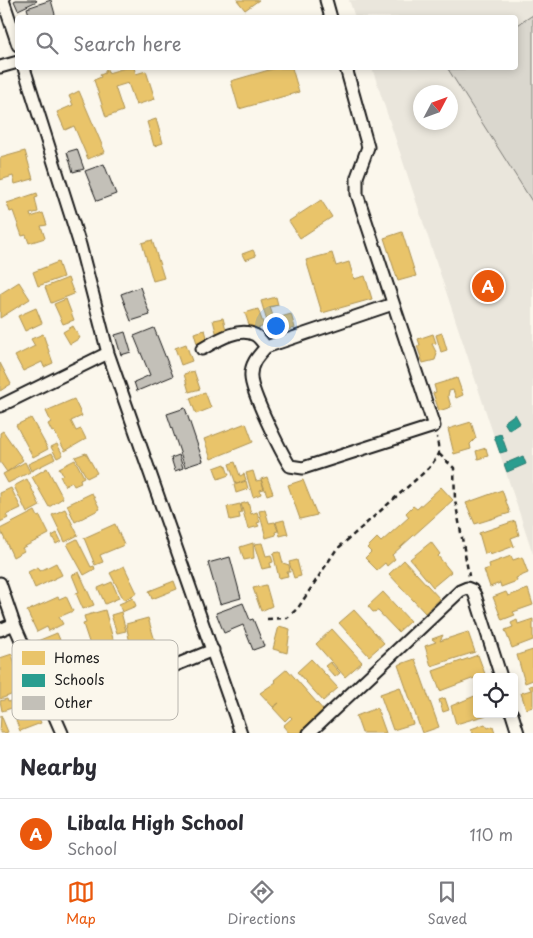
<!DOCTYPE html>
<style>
body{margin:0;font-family:"Playpen Sans",sans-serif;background:#f2f2f3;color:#2b2b33}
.controls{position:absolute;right:15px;bottom:15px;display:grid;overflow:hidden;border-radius:5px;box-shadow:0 2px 8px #0003}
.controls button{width:45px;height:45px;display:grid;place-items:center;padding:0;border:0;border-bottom:1px solid #e1e1e2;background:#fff;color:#2b2b33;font:25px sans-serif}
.compass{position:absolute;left:413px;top:85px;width:45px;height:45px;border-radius:50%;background:#fff;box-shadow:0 2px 8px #0003;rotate:49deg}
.you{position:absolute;left:275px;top:325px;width:18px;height:18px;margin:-12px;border:4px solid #fff;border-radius:50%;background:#1a73e8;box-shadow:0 0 0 8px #1a73e833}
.badge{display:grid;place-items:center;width:32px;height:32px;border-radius:50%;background:#ea580c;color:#fff;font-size:16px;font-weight:700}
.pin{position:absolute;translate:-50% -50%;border:2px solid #fff;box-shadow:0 1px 5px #0006}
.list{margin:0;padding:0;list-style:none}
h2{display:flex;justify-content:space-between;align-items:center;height:65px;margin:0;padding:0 20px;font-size:21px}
h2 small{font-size:16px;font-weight:400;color:#7c7c81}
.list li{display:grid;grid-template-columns:32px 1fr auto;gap:15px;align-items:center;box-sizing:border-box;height:70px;padding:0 20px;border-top:1px solid #e1e1e2}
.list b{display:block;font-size:19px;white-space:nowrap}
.list p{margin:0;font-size:16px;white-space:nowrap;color:#7c7c81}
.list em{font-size:16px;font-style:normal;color:#7c7c81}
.icon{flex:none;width:28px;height:28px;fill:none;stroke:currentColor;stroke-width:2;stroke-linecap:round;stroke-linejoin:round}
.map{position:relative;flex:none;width:533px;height:733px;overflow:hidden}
.search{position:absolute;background:#fff;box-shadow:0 2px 8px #0003;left:15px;right:15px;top:15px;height:55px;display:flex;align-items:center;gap:12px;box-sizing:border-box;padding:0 18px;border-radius:5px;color:#7c7c81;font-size:19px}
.sheet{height:135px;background:#fff}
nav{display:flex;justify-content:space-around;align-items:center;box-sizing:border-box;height:70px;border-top:1px solid #e1e1e2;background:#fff;font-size:14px;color:#7c7c81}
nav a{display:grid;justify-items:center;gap:2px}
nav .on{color:#ea580c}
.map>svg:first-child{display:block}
.built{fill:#eae6dc;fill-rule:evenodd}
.pitch{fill:#dad7ce;stroke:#7b7a75}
.homes{fill:#e9c46a;stroke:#ac9253}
.schools{fill:#2a9d8f;stroke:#26766c}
.building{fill:#c3c0b8;stroke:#1c1c1c}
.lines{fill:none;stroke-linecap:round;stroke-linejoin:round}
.minor-casing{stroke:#1c1c1c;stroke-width:15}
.path{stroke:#1c1c1c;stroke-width:2.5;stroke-dasharray:5 4;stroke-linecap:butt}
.minor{stroke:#fbf7ec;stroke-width:11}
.key{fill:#fbf7ec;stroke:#b8b5ae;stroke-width:1}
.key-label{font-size:14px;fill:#1c1c1c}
</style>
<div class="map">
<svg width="533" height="733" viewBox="0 0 533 733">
<rect width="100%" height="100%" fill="#fbf7ec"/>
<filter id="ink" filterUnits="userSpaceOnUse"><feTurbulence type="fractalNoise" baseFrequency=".02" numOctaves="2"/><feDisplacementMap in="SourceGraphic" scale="10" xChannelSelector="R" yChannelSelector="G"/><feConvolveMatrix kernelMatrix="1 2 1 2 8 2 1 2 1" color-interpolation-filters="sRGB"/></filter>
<g filter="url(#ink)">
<!-- built -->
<path class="built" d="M349,0h184v554l-161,-486h144v-50l-161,-1zM420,92h30v30h-30z"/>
<!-- pitch -->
<path class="pitch" d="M533,15v188l-85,-134 68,-1v-42z"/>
<!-- homes -->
<path class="homes" d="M237,0h22l-14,10z
M125,68h9l2,6 10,-3 9,28 -19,6 -8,-22 -13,4 8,24 -17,6 -12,-37 7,-3 -1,-2 5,-2v-3l2,-1 1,4z
M276,68h16l7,24 -60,17 -8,-28z
M79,91l26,61 -17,7 -14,-33 -9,4 -8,-18 16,-7 -4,-9z
M156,119l7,24 -9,3 -7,-24z
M25,151l8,28 -18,5 -2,-8 -13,4v-22z
M37,193l1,4 -3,1 3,14 -8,2 1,3 12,-4 4,12 -6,1 4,12 -16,5 -3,-8 -4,1 -9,-25 -3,1 -3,-9z
M321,200l11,17 -32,21 -11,-17z
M402,232l14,44 -18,5 -14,-43z
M152,240l12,38 -11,3 -11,-38z
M253,250l3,6 -11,4 -3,-6z
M332,253l4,13 13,-4 5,17 11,-3 7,23 -50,14 -16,-53z
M58,262l5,15 -25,9 -5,-14z
M68,278l6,16 -23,9 -6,-16z
M19,282l11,17 -30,19v-24z
M276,297l2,8 -8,2 4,12 17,-5 4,14 -24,7 -10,-34z
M66,299l8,21 -11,4 -9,-20z
M36,308l6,15 -17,8 -7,-15z
M258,309l6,17 -13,5 -6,-18z
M223,318l4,16 -10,2 -4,-16z
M73,326l7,12 -10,6 -7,-12z
M205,330l4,14 -11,3 -4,-14z
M442,333l5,17 -6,2 -5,-17z
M43,334l10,29 -9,4 -2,-5 -19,9 -8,-15 20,-10 -4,-7z
M433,334l3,9 -4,1 5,10 -2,6 -12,3 -6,-17 3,-1 -2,-6z
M186,344l6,17 -11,4 -6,-17z
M0,363l11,21 -11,7z
M194,371l6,18 -11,3 -5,-18z
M457,378l6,17 -7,3 -3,-8 -4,1 -1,5 3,11 -12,4 -6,-18 3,-1 -2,-7z
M205,392l6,16 -15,6 -6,-16z
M74,399l8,17 -11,5 5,10 5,-2 5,10 -21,12 -11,-20 -2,1 -4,-8 3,-2 -5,-11z
M31,418l17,31 -15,8 -17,-32z
M471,422l5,16 -6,6 1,5 -17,5 -6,-25z
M246,423l7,19 -42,17 -7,-20z
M3,431l20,29 -16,12 -7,-10v-29z
M57,444l6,11 -6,3 -6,-11z
M486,448l2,8 -10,3 -2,-8z
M52,453l3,6 -24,12 -3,-7z
M86,453l11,20 -10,5 -12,-21z
M75,460l9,17 -4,2 1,4 -7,3 -2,-4 -7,4 -5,-10 3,-1 -4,-7z
M25,462l5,10 -22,11 -5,-9z
M235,462l5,14 4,-2 2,6 -10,4 -7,-20z
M225,464l4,11 -11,4 -4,-11z
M47,468l16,30 -14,9 -17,-30z
M253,471l3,10 5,-1 3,9 -4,1 1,4 -8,3 -7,-24z
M267,477l6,16 -6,2 -6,-16z
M27,479l13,27 -13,7 -13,-27z
M303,480l14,35 -17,4 -12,-34z
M246,481l2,8 -12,4 -2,-8z
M441,487l12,13 -61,55 3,4 -8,7 -2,-3 -8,7 -12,-12 6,-6 -4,-4 10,-10 4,4 28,-25 -3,-4 7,-7 4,3z
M11,488l10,20 -15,7 2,3 -8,4v-29z
M502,490l8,23 -35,11 -9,-21z
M92,493l8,16 -25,13 -8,-17z
M248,502l3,12 6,-2 3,10 -3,1 2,3 -11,3 -7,-25z
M240,504l2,8 -3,1 1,5 -10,2 -3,-13z
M65,509l13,26 -13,7 -13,-27z
M265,510l4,13 6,-1 3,9 -3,1 1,3 -10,3 -7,-27z
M35,511l3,6 2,-1 9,18 -27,14 2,3 -11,6 -13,-28z
M284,520l4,14 -8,2 -4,-14z
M515,521l4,14 -8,3 3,8 -24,9 -1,-3 -4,2 -6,-21z
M115,524l9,21 -24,10 3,7 -8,3 -11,-27z
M57,533l4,8 -5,3 -4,-8z
M77,539l14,28 3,-1 1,3 -11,6 -17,-31z
M431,542l9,12 -2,2 13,16 -18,15 -23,-28z
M253,543l1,15 -10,2 -4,-13z
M262,543l4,13 5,-1 2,7 -3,1 1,4 -9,2 -8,-25z
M280,552l3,11 6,2 1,7h-3l1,4 -9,2 -6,-25z
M511,556l2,4 9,-3 6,16 -12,5 1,3 -16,6 -1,-4 -10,4 -6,-17 6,-2 -1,-4z
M297,560l4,16 -7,2 -5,-16z
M404,560l36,39 -15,14 -36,-39z
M56,563l6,12 -27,13 -7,-16 10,-5 2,4z
M124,566l13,27 -13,7 -14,-27z
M79,572l15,33 -11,4 -7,-16 3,-1 -7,-17z
M174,581l3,8 -25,10 -3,-8z
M112,582l7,16 -14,6 -7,-16z
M266,585l6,21 -11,5 -8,-23z
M528,589l5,16 -20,7 2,3 -13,5 -9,-23 13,-5 2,4z
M383,592l27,29 -12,11 -20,-21 -5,1 -5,-6z
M66,596l7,15 -14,6 4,7 -14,7 -2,-4 -10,5 -10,-21 31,-14 1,2z
M133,598l3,8 -14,6 -3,-8z
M105,610l10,36 -19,6 -3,-8 -3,1 -7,-21 3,-1 -2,-7z
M354,610l30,33 -15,13 -30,-33z
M121,612l5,19 -9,2 -6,-18z
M148,618l11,36 -25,9 -8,-39z
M533,619v21l-21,8 -7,-18 8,-3 -2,-4 6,-3 1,4z
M279,626l11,3 -3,24 -14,-4z
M332,629l30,33 -17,15 -29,-33z
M468,632l7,20 -44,14 -6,-20 11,-4 -4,-3 11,-4 -3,6z
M57,633l3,7 -21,10 -4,-8z
M533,650v30l-8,3 -8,-28z
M12,654l7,25 2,-1 4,12 -25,9v-41z
M478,655l7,19 -45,17 -7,-20z
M311,659l27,29 -15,13 -26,-29z
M415,659l24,68 -17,6 -24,-68z
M330,662l10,11 -5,4 -10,-11z
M287,669l38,43 -25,21h-11l-6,-7 9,-8 -2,-2 -5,5 -12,-13 6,-5 -6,4 -13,-14 16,-11 -2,-2z
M533,685v22l-7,2 -5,-16 10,-3 -2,-4z
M400,687l13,37 -20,6 -13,-36z
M477,695v19l10,1 -31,9 -5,-18z
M445,698l4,12 -6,2 -4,-12z
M7,699l1,3 2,-1 2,7 -10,3 -2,-10z
M31,707l3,7 3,-1 4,10 -21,8 -7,-18z
M377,708l9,25h-24l-6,-17z
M1,715l7,17 -3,1h-5z
M485,724l3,4 5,-2 2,7h-23l-1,-4z"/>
<!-- schools -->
<path class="schools" d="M515,414l5,9 -11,7 -5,-8z
M501,434l6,17 -7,2 -6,-17z
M523,456l3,8 -19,8 -3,-8z"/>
<!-- building -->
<path class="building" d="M16,0h20l1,1 -19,9 -4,-9z
M51,0l5,18h-26l-3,-10z
M77,149l7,20 -11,3 -6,-20z
M104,164l12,30 -19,7 -12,-30z
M140,287l10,28 -19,6 -10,-27z
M154,328l19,48 -36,15 -3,-9 16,-7 -16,-39z
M125,332l6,20 -10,3 -6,-20z
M185,408l18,53 -18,6 -18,-53z
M179,455l4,13 -8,3 -4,-13z
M230,557l11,41 -21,6 -12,-41z
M243,603l7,17 3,-1 11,27 -11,4 -10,-25 -19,8 -8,-20z"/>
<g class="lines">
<!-- minor casing -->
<g class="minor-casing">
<path id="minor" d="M3,0l15,45
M326,0l5,18
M0,67l18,-5
M24,68l56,177 28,108 133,380
M346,68l22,79 -11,30v17l77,232 -131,42 -13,-2c-9,-14 -39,-74 -39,-89 -1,-13 7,-21 15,-30l127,-43
M202,349c14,-8 37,-23 53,-14 4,2 8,8 11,12
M0,406l108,-53
M0,583l14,41 48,109
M0,630l14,-6
M55,714l158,-64
M512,714l6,19
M309,733l151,-142 7,-3 5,2 3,5 26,82"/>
</g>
<!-- path -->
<path class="path" d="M439,454l15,14 1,32 14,76
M267,619l20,-1 11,-10 38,-58 93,-82 10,-14 -2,-17"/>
<!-- minor -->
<use href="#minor" class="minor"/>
</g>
</g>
<!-- legend -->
<rect x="12" y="640" width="166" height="80" rx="8" class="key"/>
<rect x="22" y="651" width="23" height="14" fill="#e9c46a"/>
<rect x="22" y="674" width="23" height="13" fill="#2a9d8f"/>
<rect x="22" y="696" width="23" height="14" fill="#c3c0b8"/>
<g class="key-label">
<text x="54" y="663">Homes</text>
<text x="54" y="685">Schools</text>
<text x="54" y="708">Other</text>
</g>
</svg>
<div class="controls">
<button><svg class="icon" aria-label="locate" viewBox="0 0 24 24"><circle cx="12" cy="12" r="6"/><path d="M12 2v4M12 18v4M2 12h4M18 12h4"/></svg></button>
</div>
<svg class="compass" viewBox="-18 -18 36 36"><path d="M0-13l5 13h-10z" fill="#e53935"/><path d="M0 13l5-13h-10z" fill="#7c7c81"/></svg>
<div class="you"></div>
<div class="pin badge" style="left:488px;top:286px">A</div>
<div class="search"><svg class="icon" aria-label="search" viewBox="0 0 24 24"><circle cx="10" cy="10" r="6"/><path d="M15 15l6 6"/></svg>Search here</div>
</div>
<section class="sheet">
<h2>Nearby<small></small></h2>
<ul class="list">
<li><span class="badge">A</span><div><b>Libala High School</b><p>School</p></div><em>110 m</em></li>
</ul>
</section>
<nav>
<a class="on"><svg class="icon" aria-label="map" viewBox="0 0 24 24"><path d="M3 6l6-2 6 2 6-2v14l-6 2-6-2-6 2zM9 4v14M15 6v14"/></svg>Map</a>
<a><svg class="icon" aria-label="directions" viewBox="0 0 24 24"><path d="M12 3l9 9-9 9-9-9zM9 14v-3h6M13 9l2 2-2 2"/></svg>Directions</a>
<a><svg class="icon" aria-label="saved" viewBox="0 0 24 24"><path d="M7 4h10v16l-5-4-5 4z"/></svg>Saved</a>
</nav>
